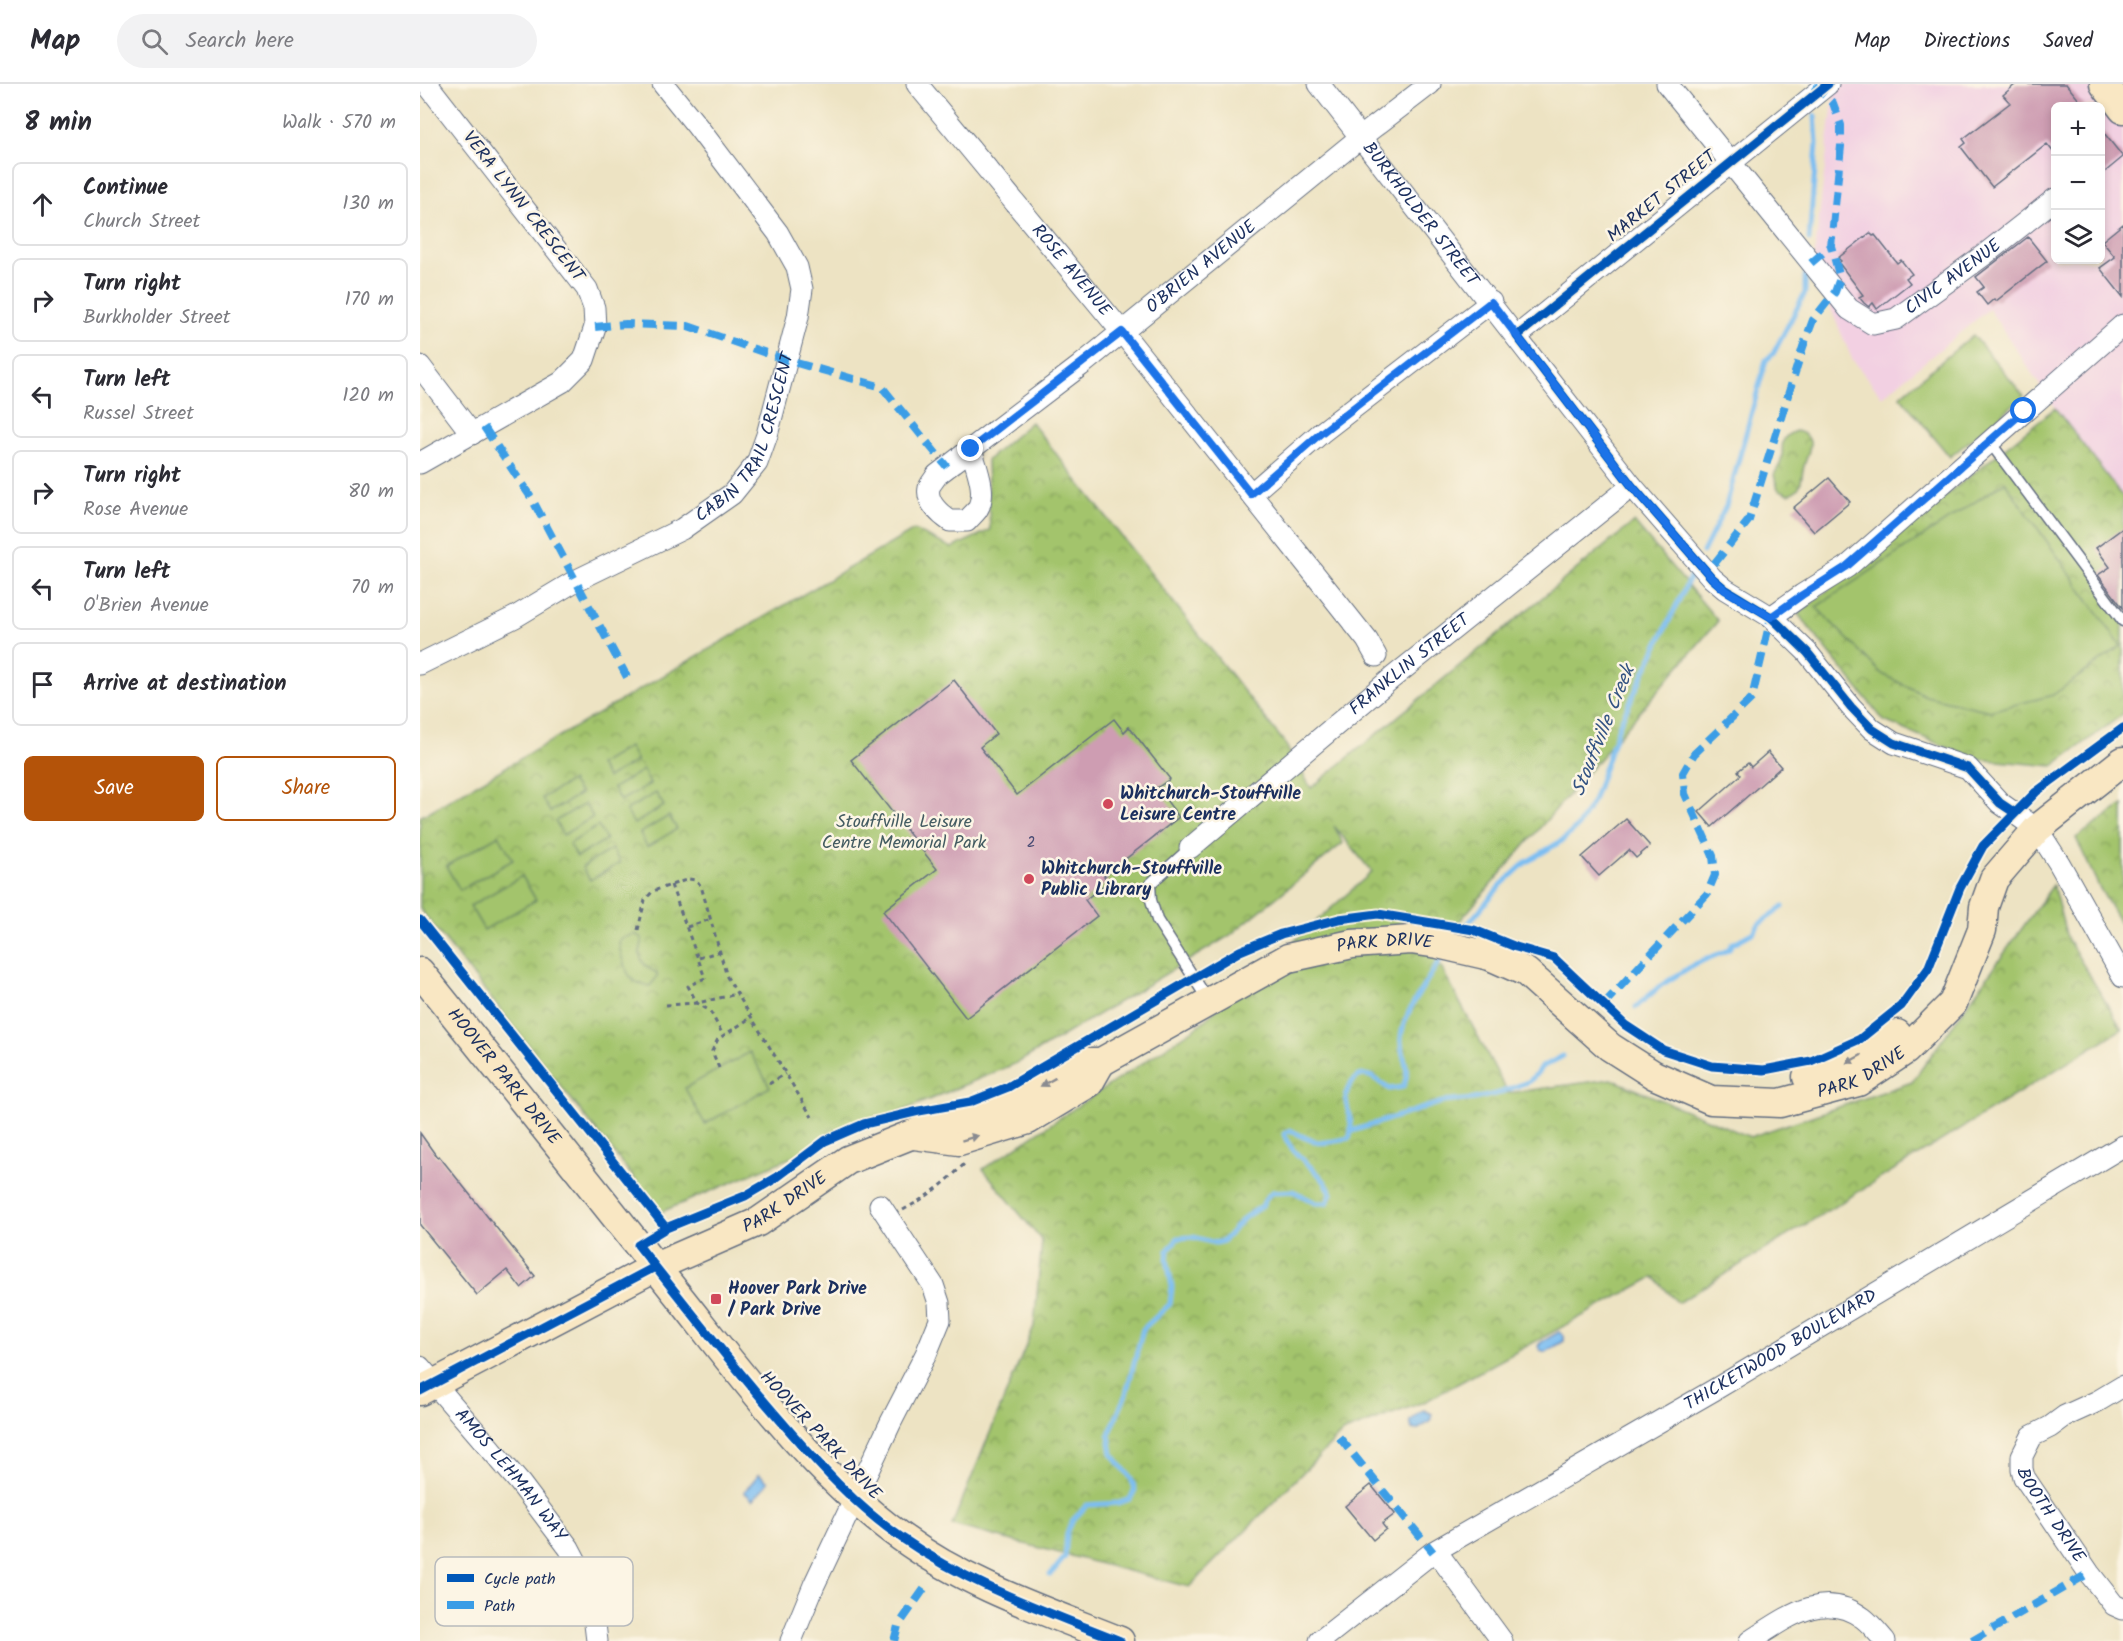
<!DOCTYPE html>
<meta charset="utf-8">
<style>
body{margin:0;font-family:Kalam,sans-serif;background:#f2f2f3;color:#2b2b33}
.controls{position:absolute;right:18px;top:18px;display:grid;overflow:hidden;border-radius:9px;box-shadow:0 3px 9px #0003}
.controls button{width:54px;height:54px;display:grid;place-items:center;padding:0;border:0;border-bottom:2px solid #e1e1e2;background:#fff;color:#2b2b33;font:30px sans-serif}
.stop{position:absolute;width:18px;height:18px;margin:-14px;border:4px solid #1a73e8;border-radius:50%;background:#fff}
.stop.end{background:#1a73e8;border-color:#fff;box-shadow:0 2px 6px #0008}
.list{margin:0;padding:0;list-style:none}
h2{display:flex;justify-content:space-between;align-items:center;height:78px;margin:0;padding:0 24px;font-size:26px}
h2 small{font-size:20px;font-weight:400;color:#7c7c81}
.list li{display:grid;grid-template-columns:39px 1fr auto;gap:18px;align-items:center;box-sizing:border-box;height:84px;margin:0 12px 12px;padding:0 12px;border:2px solid #e1e1e2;border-radius:9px}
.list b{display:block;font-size:22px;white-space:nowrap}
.list p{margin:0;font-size:20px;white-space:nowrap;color:#7c7c81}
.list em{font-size:20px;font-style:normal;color:#7c7c81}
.actions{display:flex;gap:12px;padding:18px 24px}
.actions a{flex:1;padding:14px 0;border:2px solid #b45309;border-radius:9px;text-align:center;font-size:21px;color:#b45309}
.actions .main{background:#b45309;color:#fff}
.icon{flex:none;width:33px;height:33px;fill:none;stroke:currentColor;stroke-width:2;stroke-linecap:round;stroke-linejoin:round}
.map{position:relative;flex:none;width:1703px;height:1557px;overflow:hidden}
header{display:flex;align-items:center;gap:36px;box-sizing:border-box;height:84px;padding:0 30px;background:#fff;border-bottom:2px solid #e1e1e2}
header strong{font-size:28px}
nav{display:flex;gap:33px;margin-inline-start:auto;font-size:21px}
.search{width:420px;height:54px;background:#f2f2f3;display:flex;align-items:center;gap:15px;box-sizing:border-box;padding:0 21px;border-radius:33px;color:#7c7c81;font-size:22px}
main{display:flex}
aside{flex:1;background:#fff}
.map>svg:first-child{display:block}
.built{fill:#f2d0e2;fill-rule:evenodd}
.park{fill:url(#park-crowns);stroke:#5f7a65;stroke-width:1.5}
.pitch{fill:#a3c46c;stroke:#5f7a65;stroke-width:1.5}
.water{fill:#7cbef2;stroke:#4c76a8;stroke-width:1.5}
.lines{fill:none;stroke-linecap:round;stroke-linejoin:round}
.stream{stroke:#7cbef2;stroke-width:5}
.building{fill:#ce9db2}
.lane-casing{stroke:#646e81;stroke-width:13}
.street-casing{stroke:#646e81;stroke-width:23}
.secondary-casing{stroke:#646e81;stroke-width:31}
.path{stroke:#646e81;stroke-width:3;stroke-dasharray:4.5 4.5;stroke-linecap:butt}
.lane{stroke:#fff;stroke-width:10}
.street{stroke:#fff;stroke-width:21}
.secondary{stroke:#f9e7c3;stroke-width:28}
.quiet{stroke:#3b9de6;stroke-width:8;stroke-dasharray:15 8;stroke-linecap:butt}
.cycleway-casing{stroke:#fcf5e5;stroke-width:13}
.cycleway{stroke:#0057b8;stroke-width:9}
.oneway{fill:#8a8b90}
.route{stroke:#1a73e8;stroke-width:8}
.poi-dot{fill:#d1495b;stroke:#fcf5e5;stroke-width:2}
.labels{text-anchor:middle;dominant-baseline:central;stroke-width:5;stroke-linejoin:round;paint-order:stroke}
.number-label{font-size:15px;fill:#484a73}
.street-label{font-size:18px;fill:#1b2f5e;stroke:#fcf5e5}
.poi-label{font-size:18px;font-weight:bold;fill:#1b2f5e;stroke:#fcf5e5;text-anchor:start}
.park-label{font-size:18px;fill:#445c62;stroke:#fcf5e5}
.water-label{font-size:20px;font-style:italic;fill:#335383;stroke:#fcf5e5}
.key{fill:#fcf5e5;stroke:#b8babc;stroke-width:1.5}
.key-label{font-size:16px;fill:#1b2f5e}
</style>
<header>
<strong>Map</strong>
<div class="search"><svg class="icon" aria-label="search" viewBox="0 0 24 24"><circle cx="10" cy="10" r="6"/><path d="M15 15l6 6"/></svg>Search here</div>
<nav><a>Map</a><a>Directions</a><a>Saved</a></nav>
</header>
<main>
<aside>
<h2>8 min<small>Walk · 570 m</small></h2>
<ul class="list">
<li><svg class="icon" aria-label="ahead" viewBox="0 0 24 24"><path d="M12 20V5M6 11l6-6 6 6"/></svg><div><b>Continue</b><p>Church Street</p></div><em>130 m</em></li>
<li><svg class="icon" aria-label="right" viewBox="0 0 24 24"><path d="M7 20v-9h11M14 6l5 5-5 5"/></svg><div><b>Turn right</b><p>Burkholder Street</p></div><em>170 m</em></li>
<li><svg class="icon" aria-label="left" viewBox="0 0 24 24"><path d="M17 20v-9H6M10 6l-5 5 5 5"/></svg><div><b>Turn left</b><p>Russel Street</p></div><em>120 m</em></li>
<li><svg class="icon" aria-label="right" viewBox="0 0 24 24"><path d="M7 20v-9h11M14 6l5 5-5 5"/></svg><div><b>Turn right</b><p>Rose Avenue</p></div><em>80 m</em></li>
<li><svg class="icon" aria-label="left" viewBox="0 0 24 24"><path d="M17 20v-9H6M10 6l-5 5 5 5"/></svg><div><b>Turn left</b><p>O'Brien Avenue</p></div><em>70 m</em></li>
<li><svg class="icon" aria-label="arrive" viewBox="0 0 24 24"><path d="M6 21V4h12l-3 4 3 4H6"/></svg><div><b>Arrive at destination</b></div></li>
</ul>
<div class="actions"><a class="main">Save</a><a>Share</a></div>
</aside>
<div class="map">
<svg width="1703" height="1557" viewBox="0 0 1703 1557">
<defs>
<pattern id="park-crowns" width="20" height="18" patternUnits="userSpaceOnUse" patternTransform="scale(1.5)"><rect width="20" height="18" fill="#a3c46c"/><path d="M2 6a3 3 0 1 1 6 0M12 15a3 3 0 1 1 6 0" fill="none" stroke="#84a05c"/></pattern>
</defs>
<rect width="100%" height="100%" fill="#fcf5e5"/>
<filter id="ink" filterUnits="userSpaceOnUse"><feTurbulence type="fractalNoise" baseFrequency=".0167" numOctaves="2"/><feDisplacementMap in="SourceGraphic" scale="12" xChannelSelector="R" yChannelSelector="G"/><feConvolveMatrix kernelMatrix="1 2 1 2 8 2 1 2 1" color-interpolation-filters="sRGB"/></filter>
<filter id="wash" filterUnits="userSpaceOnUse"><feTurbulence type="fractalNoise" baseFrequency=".008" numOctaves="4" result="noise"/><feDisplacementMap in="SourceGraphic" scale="24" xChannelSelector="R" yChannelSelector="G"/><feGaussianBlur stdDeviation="1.35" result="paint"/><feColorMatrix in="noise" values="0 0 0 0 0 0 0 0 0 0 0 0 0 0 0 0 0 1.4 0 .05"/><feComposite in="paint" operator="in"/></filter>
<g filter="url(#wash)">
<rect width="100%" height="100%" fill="#ede3c3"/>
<!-- built -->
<path class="built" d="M1415,0h288v413l-68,-89 -66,-99 -107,88 -30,-38 -39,-92zM1636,22h44v154h-44z"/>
<!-- park -->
<path class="park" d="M1635,324l68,89v217l-70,52 -78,-7 -91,-38 -86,-107z
M611,338l253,320 27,46 323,-266 84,99 -285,331 75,141 103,-14 139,58 162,-55 141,-197 14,53 55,91 -444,274 -24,-26 -228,124 -84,32 -153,154 -237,-62 82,-199 8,-85 -59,-72 215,-143 174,-154 -38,-46 9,17 -114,93 -210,126 -358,150 -241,-303v-92l494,-287 38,18 38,-18 -3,-70z
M1376,347c23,5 12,20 8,35 -4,13 0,23 -15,28l-11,-5 -4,-14c2,-5 6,-9 7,-14 4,-13 -5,-23 15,-30z
M1703,721v123l-24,-41 -23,-49z"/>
<!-- pitch -->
<path class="pitch" d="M1553,251l51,61 -74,61 -50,-61z
M1585,398l116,164 -68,49 -63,16 -64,-15 -44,-22 -66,-67z
M209,663l8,14 -30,17 -8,-13z
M223,686l7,14 -30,17 -7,-13z
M151,697l9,13 -30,18 -8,-14z
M236,709l8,13 -30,18 -8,-14z
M165,720l8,13 -30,18 -8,-14z
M249,732l8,13 -30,18 -7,-14z
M178,742l8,14 -29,17 -8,-13z
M79,751l14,25 -53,30 -14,-24z
M192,765l8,14 -30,17 -8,-13z
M102,792l14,24 -52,30 -14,-24z
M215,850l7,4c1,7 -2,9 -2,16 1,10 9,15 17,19v4l-7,9c-6,-1 -14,-3 -18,-7 -6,-6 -15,-33 -12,-40z
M330,968l20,35 -65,37 -20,-36z"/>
<!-- water -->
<path class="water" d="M1139,1248l5,4v5l-18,11 -6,-2 -2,-4 2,-3z
M1004,1326l8,4v6l-15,10 -5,-1 -2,-8z
M339,1390l9,8 -15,18 -9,-8z"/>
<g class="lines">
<!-- stream -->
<path class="stream" d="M1389,156l8,-96 -2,-29
M1283,468l23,-46 40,-146 7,-6 32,-61v-17
M1035,855l46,-54 24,-22 38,-23 15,-14 15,-25 27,-78 71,-148
M1216,923l24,-21 35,-22 33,-14 4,-6 22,-12 5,-8 24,-17
M932,1047l90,-29 32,-3 25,-6 31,-12 12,-14 21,-11
M630,1491l15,-18 2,-24 6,-13 14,-15 32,-2 11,-4 5,-9 -4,-12 -19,-24 -3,-19 17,-41 17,-65 27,-25 2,-17 -5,-28 1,-9 10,-12 15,-1 22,6 8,-2 22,-24 17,-11 4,-8 6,-6 21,-1 23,12h11l4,-9c-8,-25 -39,-35 -47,-60l6,-4c28,15 29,15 59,8 9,-21 -15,-39 6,-59 11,-11 24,3 34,10l14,-2c9,-19 -1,-26 -2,-45 -2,-24 30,-67 43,-88"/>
</g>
<g id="blocks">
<!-- building -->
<path class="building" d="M1596,0h50l18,22h-29v48l-8,-10 -55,43 -31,-40 5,-4 -3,-4 47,-36 -7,-8z
M1680,44l23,29 -23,19z
M1703,140v73l-23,-29 15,-11 -13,-16z
M1450,149l3,3 2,-1 22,28 4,-3 11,14 -6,4 4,5 -33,26 -4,-6 -4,4 -5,-4 -5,-6 4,-2 -24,-32 2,-2 -3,-3z
M1608,153l19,24 -51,40 -2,-2 -7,6 -10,-13 7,-5 -8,-10z
M1409,394l21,24 -36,30 -21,-24z
M1703,444v80l-25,-33 12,-8 -14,-19z
M534,596l42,54 -16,13 37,48 97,-76 10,13 5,-5 41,52 -13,9 22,29 -75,59 4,6 -23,18 12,16 -131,102 -83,-107 54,-42 -86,-109z
M1348,668l13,15 -69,60 -13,-15 42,-37 -3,-4 10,-8 3,4z
M1206,735l24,27 -14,12 -7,-8 -30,26 -17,-19z
M0,1049l17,24 2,-1 96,120 -14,12 -14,-18 -30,25 -57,-70z
M951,1401l24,29 -13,10 4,5 -13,11 -28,-34z"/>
</g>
</g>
<g filter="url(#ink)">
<use href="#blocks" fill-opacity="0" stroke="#646e81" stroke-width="1.5"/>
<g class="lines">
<!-- lane casing -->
<g class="lane-casing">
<path id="lane" d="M1569,357l134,180
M770,764l-40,36 1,16 6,20 51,80"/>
</g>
<!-- street casing -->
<g class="street-casing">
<g id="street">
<path id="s1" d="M497,0l205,248 245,308 9,16"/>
<path id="s2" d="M899,0l313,402 80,92 13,11 46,28 36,35 44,55 21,22 22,14 74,25 32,35 37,26 22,34 64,114"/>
<path id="s3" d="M1247,0l182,225 24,15 23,-5 88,-64 71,-56"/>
<path d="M1097,252l311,-252"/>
<path d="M0,282l52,68"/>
<path id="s4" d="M551,365c5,18 17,44 6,61 -3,4 -7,7 -10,11h-17c-10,-7 -24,-19 -21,-33 1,-4 6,-9 8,-13l143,-109 281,-229 69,-53"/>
<path d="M0,379l142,-81 22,-22 11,-33 -1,-19 -7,-19 -160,-205"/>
<path d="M831,410l70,-61 170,-131"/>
<path d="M1351,533l31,-22 45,-28 276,-242"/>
<path id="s5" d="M0,580l95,-47 60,-36 107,-52 50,-35 25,-31 10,-28 31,-118 4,-28 -5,-22 -19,-34 -81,-107 -34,-42"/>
<path id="s6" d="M770,764l202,-170 240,-192"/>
<path id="s7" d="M0,1283l100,116 49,65 22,42 6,51"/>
<path id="s8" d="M1703,1302l-25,15 -33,15 -15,11 -18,9 -10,20v13l2,8 65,96 25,32 9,4"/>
<path d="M1016,1467l66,90"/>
<path d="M371,1557l23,-56 77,-163 35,-68 14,-34 -1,-17 -6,-18 -53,-80"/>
<path id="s9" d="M900,1557l113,-89 281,-162 409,-244"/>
<path d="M1330,1557c35,-22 72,-53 113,-23 8,6 15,15 22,23"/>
</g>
</g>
<!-- secondary casing -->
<g class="secondary-casing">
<g id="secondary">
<path d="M1684,0l19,25"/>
<path id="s10" d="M0,888c86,107 171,214 257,322 66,83 137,180 224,243 66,48 144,74 219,104"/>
<path d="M1387,993l27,-8 60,-32 3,-3"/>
<path d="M494,1051l45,6 69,-21 61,-37 12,-21"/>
<path id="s11" d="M0,1307l235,-124 103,-45 90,-62 100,-40 50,-10 85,-48h18l187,-104 64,-14 59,-4 27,4 52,12 36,16 84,75 44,28 57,25 69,3 78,-21 48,-32 47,-47 29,-73 2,-23 10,-28 43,-50 86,-68"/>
</g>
</g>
<!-- path -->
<path class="path" d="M251,801l34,93 -17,8 9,17 13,8 13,24
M267,843l24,-8
M218,846l7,-30 8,-9 36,-12 7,1 5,6 26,91 85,140
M279,874l21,-7
M246,921l31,-2 40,-9
M299,984l-7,-17 6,-12 34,-22
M349,1000l16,-10
M483,1126c24,-13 43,-27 61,-46"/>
<!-- lane -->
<use href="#lane" class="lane"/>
<!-- street -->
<use href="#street" class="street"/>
<!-- secondary -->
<use href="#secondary" class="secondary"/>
<!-- quiet -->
<path class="quiet" d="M1391,179l20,-17
M175,243l31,-3 62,2 98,34 96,27 65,80
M64,343l48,72 95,178
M1294,480l35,-44 54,-173 10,-27 22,-28 5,-14 -9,-32 10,-100v-21l-8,-22 -21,-19
M1183,921l104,-111 8,-19 -2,-19 -28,-62 -2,-21 11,-19 58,-56 19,-81
M919,1353l94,115
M474,1557l4,-15 26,-37
M1552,1557l117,-68"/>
<!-- cycleway casing -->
<g class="cycleway-casing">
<path id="cycleway" d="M1408,0l-311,252 115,150 80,92 13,11 46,28 36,35 44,55 21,22 22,14 74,25 32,35 15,10
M0,836l246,308
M0,1307l235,-124
M700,1557c-75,-30 -152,-57 -218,-103 -47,-32 -84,-74 -121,-117 -50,-57 -96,-117 -143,-176l28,-17 79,-32 31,-18 49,-37 39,-17 55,-13 51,-9 38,-15 232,-136 41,-17 58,-15 39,-5 96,16 42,17 38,11 71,67 38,25 49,16 52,4 47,-9 49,-22 41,-33 27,-37 32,-81 23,-42 53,-54 87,-64"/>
</g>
<!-- cycleway -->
<use href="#cycleway" class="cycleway"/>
</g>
<!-- one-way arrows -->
<defs><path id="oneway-solid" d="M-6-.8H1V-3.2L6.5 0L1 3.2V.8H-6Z" transform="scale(1.5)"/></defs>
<g class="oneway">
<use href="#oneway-solid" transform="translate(1434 975) rotate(152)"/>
<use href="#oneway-solid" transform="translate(628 998) rotate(151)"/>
<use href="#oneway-solid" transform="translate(550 1054) rotate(-17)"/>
</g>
</g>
<g class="lines" filter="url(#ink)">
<!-- route -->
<path class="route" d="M551,365l151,-117 129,162 70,-61 170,-131 141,184 80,92 13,12 46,27 31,-22 44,-28 178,-156"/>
</g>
<!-- markers -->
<g class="poi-dot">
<circle cx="688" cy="720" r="6"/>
<circle cx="609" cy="795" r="6"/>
<rect x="290" y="1209" width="12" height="12" rx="3"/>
</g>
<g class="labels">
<!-- number labels -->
<g class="number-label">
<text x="611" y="759">2</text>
</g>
<!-- street labels -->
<g class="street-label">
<text transform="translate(1242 113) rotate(-39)">MARKET STREET</text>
<text transform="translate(103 123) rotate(52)">VERA LYNN CRESCENT</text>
<text stroke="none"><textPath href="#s2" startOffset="165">BURKHOLDER STREET</textPath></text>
<text stroke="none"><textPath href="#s4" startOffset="488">O'BRIEN AVENUE</textPath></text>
<text stroke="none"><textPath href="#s1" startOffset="242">ROSE AVENUE</textPath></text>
<text stroke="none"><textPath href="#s3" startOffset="412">CIVIC AVENUE</textPath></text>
<text stroke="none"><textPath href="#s5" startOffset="412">CABIN TRAIL CRESCENT</textPath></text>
<text stroke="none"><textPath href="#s6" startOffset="286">FRANKLIN STREET</textPath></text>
<text stroke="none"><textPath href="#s11" startOffset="1074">PARK DRIVE</textPath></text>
<text stroke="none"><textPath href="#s11" startOffset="1604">PARK DRIVE</textPath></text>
<text stroke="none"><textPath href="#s10" startOffset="134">HOOVER PARK DRIVE</textPath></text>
<text stroke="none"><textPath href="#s11" startOffset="411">PARK DRIVE</textPath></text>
<text stroke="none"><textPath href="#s9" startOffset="546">THICKETWOOD BOULEVARD</textPath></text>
<text transform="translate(400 1352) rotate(47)">HOOVER PARK DRIVE</text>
<text stroke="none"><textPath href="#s7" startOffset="141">AMOS LEHMAN WAY</textPath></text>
<text stroke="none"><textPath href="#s8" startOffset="194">BOOTH DRIVE</textPath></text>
</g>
<!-- poi labels -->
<g class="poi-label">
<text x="700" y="710">Whitchurch-Stouffville<tspan x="700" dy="21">Leisure Centre</tspan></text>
<text x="621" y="785">Whitchurch-Stouffville<tspan x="621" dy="21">Public Library</tspan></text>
<text x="308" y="1205">Hoover Park Drive<tspan x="308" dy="21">/ Park Drive</tspan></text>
</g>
<!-- park labels -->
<g class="park-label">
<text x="484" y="738">Stouffville Leisure<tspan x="484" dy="21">Centre Memorial Park</tspan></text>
</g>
<!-- water labels -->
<g class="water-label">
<text transform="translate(1184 647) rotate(-68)">Stouffville Creek</text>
</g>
</g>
<!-- legend -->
<rect x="15" y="1473" width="198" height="69" rx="9" class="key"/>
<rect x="27" y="1490" width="27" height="8" fill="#0057b8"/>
<rect x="27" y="1517" width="27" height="8" fill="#3b9de6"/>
<g class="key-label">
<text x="64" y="1500">Cycle path</text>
<text x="64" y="1527">Path</text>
</g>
</svg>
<div class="controls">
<button>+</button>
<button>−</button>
<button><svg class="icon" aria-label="layers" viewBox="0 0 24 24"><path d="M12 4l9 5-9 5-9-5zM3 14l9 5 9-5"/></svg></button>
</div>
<div class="stop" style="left:1604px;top:327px"></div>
<div class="stop end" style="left:551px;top:365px"></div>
</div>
</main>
